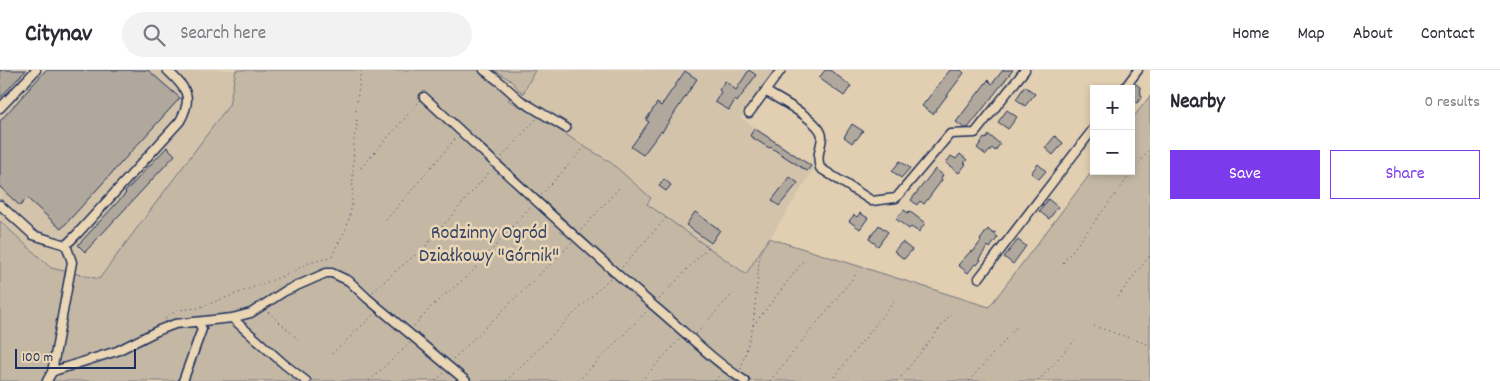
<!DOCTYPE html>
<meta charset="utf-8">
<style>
body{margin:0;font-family:Dekko,sans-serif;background:#f2f2f3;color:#2b2b33}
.controls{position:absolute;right:15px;top:15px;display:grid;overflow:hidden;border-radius:0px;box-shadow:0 2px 8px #0003}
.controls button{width:45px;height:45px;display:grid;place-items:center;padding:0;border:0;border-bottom:1px solid #e1e1e2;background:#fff;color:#2b2b33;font:25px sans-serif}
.scale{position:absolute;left:15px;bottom:12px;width:121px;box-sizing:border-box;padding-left:5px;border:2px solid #1b2f5e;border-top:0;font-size:14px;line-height:18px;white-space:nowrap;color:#1b2f5e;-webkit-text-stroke:4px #ead6b4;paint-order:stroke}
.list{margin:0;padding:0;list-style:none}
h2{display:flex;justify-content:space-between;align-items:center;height:65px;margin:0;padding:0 20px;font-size:21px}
h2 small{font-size:16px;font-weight:400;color:#7c7c81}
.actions{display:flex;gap:10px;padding:15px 20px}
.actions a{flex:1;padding:11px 0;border:1px solid #7c3aed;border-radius:0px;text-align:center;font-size:18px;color:#7c3aed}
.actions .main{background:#7c3aed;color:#fff}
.icon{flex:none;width:28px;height:28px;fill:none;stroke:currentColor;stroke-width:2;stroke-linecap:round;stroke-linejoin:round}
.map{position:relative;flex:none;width:1150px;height:311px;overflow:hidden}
header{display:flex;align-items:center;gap:30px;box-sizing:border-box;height:70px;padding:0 25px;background:#fff;border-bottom:1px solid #e1e1e2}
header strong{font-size:24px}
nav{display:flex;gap:28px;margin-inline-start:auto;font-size:18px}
.search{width:350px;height:45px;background:#f2f2f3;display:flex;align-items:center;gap:12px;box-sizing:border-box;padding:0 18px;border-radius:28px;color:#7c7c81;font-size:19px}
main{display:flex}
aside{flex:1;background:#fff}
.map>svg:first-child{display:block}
.built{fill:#d3c3ab}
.green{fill:#c4b8a5;stroke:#707482}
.building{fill:#b0a89c;stroke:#1b2f5e}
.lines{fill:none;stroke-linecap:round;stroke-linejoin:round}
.minor-casing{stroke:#1b2f5e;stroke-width:11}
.path{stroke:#1b2f5e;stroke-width:1;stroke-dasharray:1 4;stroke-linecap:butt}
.minor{stroke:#ead6b4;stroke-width:8}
.labels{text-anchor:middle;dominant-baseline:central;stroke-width:5;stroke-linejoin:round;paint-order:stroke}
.park-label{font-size:20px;fill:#344469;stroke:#ead6b4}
</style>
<header>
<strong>Citynav</strong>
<div class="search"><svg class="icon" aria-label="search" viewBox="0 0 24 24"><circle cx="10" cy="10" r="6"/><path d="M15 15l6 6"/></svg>Search here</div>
<nav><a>Home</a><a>Map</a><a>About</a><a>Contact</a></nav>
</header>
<main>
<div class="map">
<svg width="1150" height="311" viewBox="0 0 1150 311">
<rect width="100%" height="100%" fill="#e2cfb1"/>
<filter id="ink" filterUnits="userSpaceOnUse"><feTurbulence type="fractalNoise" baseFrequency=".02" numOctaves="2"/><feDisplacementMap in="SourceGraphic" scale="10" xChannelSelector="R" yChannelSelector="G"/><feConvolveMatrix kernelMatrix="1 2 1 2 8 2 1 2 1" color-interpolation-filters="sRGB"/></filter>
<g filter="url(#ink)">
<!-- built -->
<path class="built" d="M0,0h236l-7,35 -130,174 -48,-11 -51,-47z
M535,0h241l-35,48 74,49 -68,108 -100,-71 4,-6 -42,-37 -24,-14 -47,-31 -20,-10z"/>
<!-- green -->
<path class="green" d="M236,0h243l34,26 -5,4 30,16 47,31 24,14 42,37 -4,6 99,70 23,-36 220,69 105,-138v2h37v-51l19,-24v285h-1150v-160l51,47 48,11 130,-174z
M494,0h41l-12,24 -13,-14z"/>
<!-- building -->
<path class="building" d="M0,0h26l-26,28z
M46,0h102l32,28 -119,131 -34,-31 -7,8 -20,-19v-66z
M749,0l7,5 -19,27 -2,-2 -6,10 -14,-8 6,-10 -2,-2 6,-9 11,9z
M825,0h5l21,16 -7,10 -25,-18z
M950,0h11l3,3 -31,41 -11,-8z
M1003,0h10l-45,58h-4l-8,-6 32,-42 4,4z
M685,1l12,8 -35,53 -1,-1 -18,24 -12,-8 18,-25 -3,-2 11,-17 4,3z
M1136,14l4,3 1,8 1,2 -5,6 -6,-4v-9z
M1025,16l10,8 -10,12 -9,-7z
M1007,40l10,7 -9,12 -10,-7z
M852,54l11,7 -7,9 -1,-1 -3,4 -8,-6z
M754,58l47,31 10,7 -4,5 -37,-24 -1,1 -19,-12z
M989,65l11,9 -5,7 -3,-3 -6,7 -9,-7 7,-10 2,1z
M1055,66l8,7 -10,12 -8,-7z
M167,77l8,8 -90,97 -7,-7 48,-52 -1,-1z
M960,84l7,6 -3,3 2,1 -7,9 -13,-10 5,-7 5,3z
M900,91l10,7 -9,10 -9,-7z
M1038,94l8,7 -7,8 -8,-6z
M935,99l8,6 -2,3 1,2 -18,24 -4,-3 -3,4 -6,-5z
M790,107l8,6 -19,23 -7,-6z
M664,109l7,6 -5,6 -7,-5z
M1048,129l10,8 -9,12 -10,-8 4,-4 -1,-2 3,-1z
M904,140l4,3 1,-2 16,12 -6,9 -8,-5 -2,2 -13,-10z
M695,142l25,18 -9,13 -25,-18z
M860,143l8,5 -8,11 -11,-8 5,-6 3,2z
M879,155l9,7 -10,14 -9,-7z
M988,159l4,4 3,-1v3l3,2 -8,11 -2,-2 -9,13 2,1 -4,5 -2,-1 -7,9 -10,-8 13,-14 2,1 8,-11 -1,-1z
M1018,170l8,6 -13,18 -9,-7z
M902,172l10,8 -8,9 -10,-8z"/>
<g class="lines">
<!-- minor casing -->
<g class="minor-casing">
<path id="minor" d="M484,0l16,12 20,18 46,28
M1124,19l14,-19
M765,21c13,8 57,30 57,46 -1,12 -6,17 -2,31l52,33 24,-3 54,-64 25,-1 50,-63
M424,27c76,70 151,142 230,209 30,25 58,54 91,75
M0,38l36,-38
M749,43l32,-43
M0,135l33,30 33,10 12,-12 102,-112c14,-25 6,-33 -13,-51
M979,208l115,-150
M232,248l52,46 22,17
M52,302l20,-110 -6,-17
M47,311l5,-9 5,-2 60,-19 42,-21 16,-6 57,-6 19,-5 34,-22 41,-18h6l17,8 18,17 99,83
M183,311l19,-52 -3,-6"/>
</g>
<!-- path -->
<path class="path" d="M502,87l34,-38
M361,98l58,-66
M541,125l44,-48
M386,150l70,-82
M581,160l40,-44
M1063,193l87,-114
M622,197l44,-49
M373,222l25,-23 26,-21 67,-78
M1118,227l32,-42
M659,229l49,-52
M268,242l30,27
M165,249l2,-3 11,-6 20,-2 88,-33 23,-12 22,-6 16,-30 5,-22 2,-67 3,-11 -1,-18 5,-39
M753,255l7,-72
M414,256l19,-21 38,-32 59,-66
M1094,256l56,19
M696,264l37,-41
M332,284l42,-40
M453,289l119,-116
M741,299l12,-43 51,-66
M369,311l41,-38
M436,311l8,-8
M506,311l104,-103
M578,311l70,-71
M641,311l39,-42
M715,311l6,-7
M770,311l91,-113
M831,311l65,-82
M898,311l53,-67
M969,311l52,-59
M1038,311l37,-41"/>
<!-- minor -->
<use href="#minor" class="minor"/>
</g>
</g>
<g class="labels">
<!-- park labels -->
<g class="park-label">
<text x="489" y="164">Rodzinny Ogród<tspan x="489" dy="23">Działkowy "Górnik"</tspan></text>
</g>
</g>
</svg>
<div class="controls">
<button>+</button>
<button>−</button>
</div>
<div class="scale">100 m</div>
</div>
<aside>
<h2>Nearby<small>0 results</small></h2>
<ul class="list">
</ul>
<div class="actions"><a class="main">Save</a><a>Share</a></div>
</aside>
</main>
